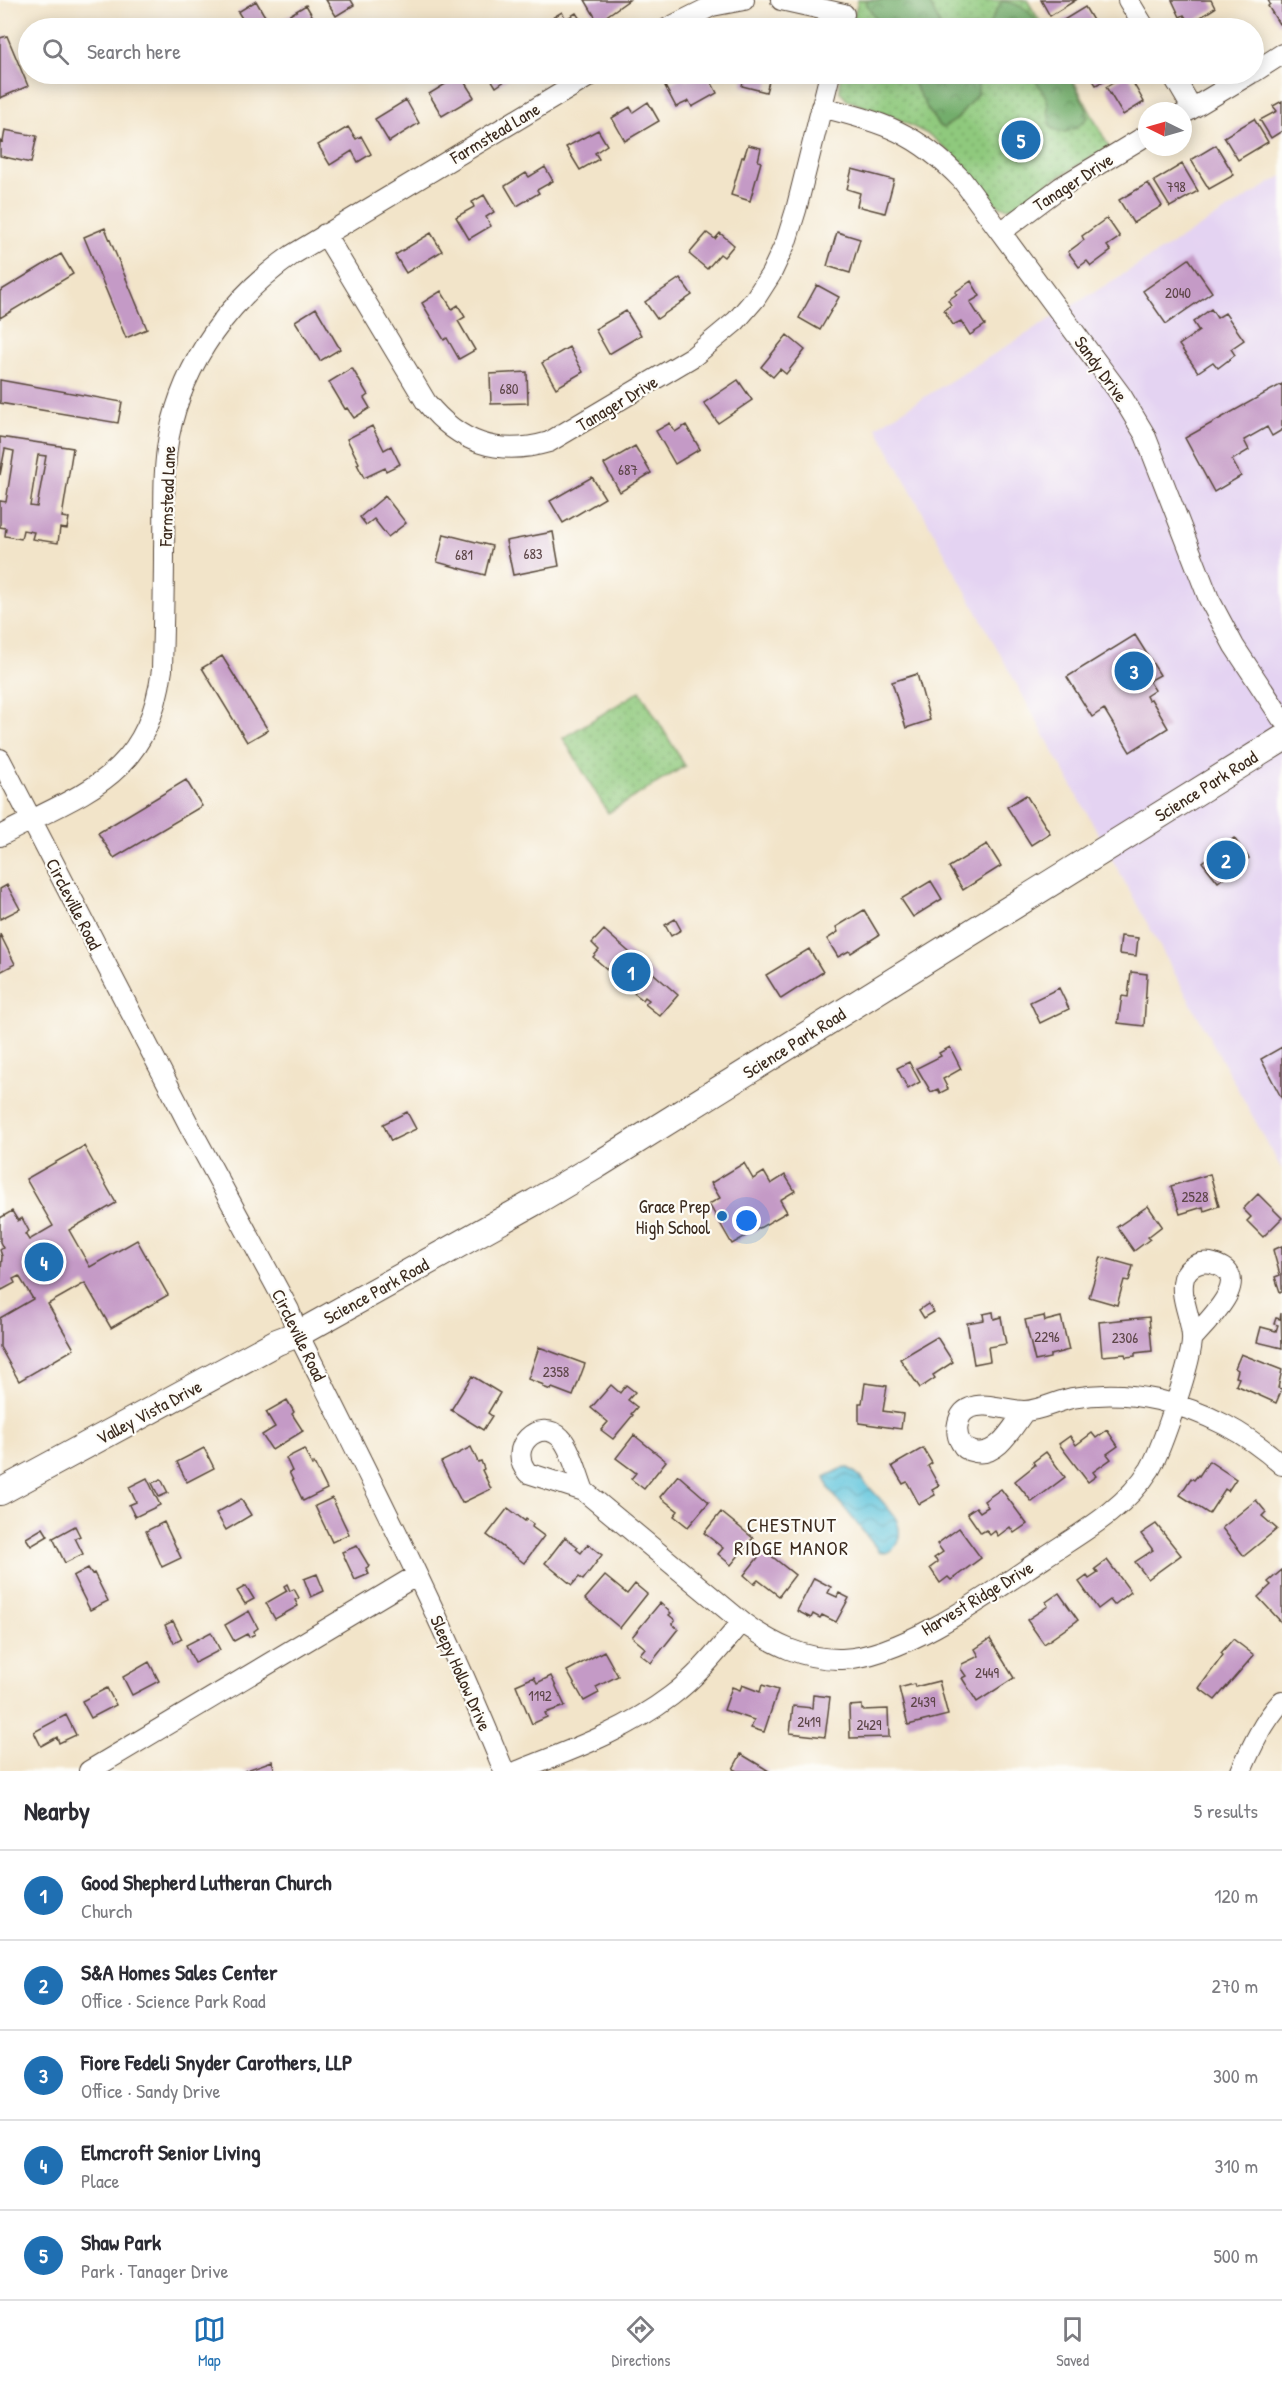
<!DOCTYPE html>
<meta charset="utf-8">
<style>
body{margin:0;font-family:"Patrick Hand",sans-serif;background:#f7f7f7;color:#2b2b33}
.compass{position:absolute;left:1138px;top:102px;width:54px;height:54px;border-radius:50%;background:#fff;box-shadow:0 3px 15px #0003;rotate:275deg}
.you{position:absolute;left:747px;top:1221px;width:21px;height:21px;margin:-15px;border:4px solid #fff;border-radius:50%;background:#1a73e8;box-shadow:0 0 0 9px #1a73e833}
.badge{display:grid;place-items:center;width:39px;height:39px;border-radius:50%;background:#1f6fb2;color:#fff;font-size:20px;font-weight:700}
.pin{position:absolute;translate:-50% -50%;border:3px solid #fff;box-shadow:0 2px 6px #0006}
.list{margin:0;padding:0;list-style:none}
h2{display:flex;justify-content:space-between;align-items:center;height:78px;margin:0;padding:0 24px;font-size:26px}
h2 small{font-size:20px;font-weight:400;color:#7c7c81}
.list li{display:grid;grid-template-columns:39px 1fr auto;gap:18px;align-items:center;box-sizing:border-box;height:90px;padding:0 24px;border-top:2px solid #e1e1e2}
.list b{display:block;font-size:22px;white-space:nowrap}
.list p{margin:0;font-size:20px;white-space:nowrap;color:#7c7c81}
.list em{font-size:20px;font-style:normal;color:#7c7c81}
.icon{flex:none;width:33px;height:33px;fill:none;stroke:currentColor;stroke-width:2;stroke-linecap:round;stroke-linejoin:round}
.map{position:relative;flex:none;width:1282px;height:1771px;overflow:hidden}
.search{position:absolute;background:#fff;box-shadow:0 3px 15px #0003;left:18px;right:18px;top:18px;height:66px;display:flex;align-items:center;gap:15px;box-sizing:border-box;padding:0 21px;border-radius:33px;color:#7c7c81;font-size:22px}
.sheet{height:528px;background:#fff}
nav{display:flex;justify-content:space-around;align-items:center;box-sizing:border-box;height:84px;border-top:2px solid #e1e1e2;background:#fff;font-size:16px;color:#7c7c81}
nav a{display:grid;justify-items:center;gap:3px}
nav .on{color:#1f6fb2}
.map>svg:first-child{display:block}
.built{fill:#e4d3f2}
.green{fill:url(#green-dots);stroke:#657a4e;stroke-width:1.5}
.forest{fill:url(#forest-crowns);stroke:#576c45;stroke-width:1.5}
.water{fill:url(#water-waves);stroke:#4d777d;stroke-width:1.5}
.building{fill:#c49ac6;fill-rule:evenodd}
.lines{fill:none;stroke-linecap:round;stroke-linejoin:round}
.minor-casing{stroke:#564638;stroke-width:22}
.major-casing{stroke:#564638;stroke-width:28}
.minor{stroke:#fff;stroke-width:20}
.major{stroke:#fff;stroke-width:26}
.poi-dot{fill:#1f6fb2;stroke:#fdfcf7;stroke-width:2}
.labels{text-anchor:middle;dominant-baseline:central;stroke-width:4.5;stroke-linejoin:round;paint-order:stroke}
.number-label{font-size:15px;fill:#5d4648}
.street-label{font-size:18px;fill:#3b2a1e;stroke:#fdfcf7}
.poi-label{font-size:18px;fill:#3b2a1e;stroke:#fdfcf7;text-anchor:end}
.neighbourhood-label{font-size:20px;letter-spacing:1.5px;fill:#3b2a1e;stroke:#fdfcf7}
</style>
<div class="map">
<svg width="1282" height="1771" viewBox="0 0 1282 1771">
<defs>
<pattern id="green-dots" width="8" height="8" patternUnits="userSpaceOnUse" patternTransform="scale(1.5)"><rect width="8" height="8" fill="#8fc97d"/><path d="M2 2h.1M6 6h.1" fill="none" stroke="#76a366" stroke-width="1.8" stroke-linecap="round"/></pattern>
<pattern id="forest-crowns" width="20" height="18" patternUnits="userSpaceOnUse" patternTransform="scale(1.5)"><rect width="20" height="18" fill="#73ad6c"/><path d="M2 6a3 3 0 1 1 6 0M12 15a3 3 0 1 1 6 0" fill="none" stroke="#608d58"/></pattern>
<pattern id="water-waves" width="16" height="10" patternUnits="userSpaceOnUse" patternTransform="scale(1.5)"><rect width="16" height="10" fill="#5fc4dc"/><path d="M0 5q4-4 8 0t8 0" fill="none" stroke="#509fb2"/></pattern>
</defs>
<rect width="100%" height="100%" fill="#fdfcf7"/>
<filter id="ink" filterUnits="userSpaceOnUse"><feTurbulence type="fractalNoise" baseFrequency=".0167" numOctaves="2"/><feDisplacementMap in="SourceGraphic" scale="12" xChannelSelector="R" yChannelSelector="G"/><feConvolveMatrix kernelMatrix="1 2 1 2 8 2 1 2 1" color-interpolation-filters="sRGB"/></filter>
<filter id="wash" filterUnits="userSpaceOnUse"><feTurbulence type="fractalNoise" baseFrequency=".008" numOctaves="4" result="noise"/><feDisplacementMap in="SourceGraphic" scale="24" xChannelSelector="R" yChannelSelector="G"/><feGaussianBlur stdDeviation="1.35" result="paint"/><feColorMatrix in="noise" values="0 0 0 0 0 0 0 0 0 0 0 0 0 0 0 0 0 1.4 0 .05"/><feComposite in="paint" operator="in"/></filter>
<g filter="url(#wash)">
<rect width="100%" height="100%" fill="#f2e4c9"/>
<!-- built -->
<path class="built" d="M1282,176v994l-406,-743z"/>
<!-- green -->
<path class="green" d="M858,0h169l17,28h-193z
M840,74h230l39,73 -54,32 -38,27 -8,2 -9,-2 -9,-6 -30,-38 -30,-26 -35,-18 -49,-18 -7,-8z
M640,691l45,75 -77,47 -45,-75z"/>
<!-- forest -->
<path class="forest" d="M868,0h60l12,25 -4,3h-54l-16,-24z
M1002,1c23,4 27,9 39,27h-54z
M908,74h66l4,4v15l-22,27 -13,8c-10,-4 -28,-44 -35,-54z
M1032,74h37l18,36v8c-11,12 -24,20 -37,8l-3,-27z"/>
<!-- water -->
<path class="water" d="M848,1468l8,5c9,11 36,36 41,48 5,13 2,28 -12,32l-6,-2 -50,-62 -4,-12 16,-8z"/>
<g id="blocks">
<!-- building -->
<path class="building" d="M326,0h25l3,5 -18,11z
M585,0h44l-31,22z
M1041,0h35l-26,16z
M1172,0h39l4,8 -25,16 -6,-9 -4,2z
M1268,0h14v22l-3,2 -11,-18 2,-2z
M256,1l7,12 10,15h-25l-10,-16z
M306,5l11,19 -7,4h-21l-6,-9z
M1085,7l9,15 -3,2 2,4h-27l-4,-7z
M562,12l4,7 10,-6 10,15h-51z
M1214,19l6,9h-21z
M7,36l21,50 -28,12v-60z
M488,74h27l-19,13z
M698,74h9l10,19 -25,14 -3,-6 -13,6 -11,-21 19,-10 2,4z
M745,74h26l-5,18 -24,-6z
M1089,74h27l-20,11z
M1128,74l16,28 -21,13 -17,-28z
M460,75l14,22 -32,19 -13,-22z
M406,100l13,23 -30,19 -14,-23z
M1282,101v30l-11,7 -11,-18 17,-9 -4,-5z
M648,102l11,19 -34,20 -13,-23 18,-11 3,5z
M1254,119l14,23 -30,18 -14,-23z
M348,127l8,12 5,-3 10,18 -13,8 -6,-11 -22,14 -12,-20z
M5,130l32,6 -6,27 -31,-7v-15l3,1z
M598,130l9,15 -12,8 4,6 -19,11 -14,-23z
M748,145l13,3 -3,13 3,1 -11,39 -19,-6 11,-38h2z
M1216,145l18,30 -25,14 -18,-29z
M1182,164l16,27 -28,16 -16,-26z
M545,167l8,14 -16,9 2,3 -22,13 -12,-20 21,-13 3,4z
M852,169l42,11 -9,33 -28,-7 3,-13 -13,-4z
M1148,183l14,23 -29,17 -14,-23z
M484,195l10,17 -8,5 5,9 -22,13 -13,-22 18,-10 -2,-5z
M1107,218l13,19 -13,9 4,5 -20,15 -4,-5 -8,6 -11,-15 16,-12 -2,-4z
M105,228l42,101 -21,9 -42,-101z
M837,232l23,7 -10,34 -23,-7z
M431,233l11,18 -36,22 -11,-18z
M707,233l8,6 5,-6 14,12 -10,12 -4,-3 -13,15 -18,-15z
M61,254l12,20 -73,44v-27z
M1189,259l23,33 -46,32 -23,-33z
M680,278l12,17 -35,24 -12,-17z
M971,281l9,15 -10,6 15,23 -15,10 -9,-14 -8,4 -9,-15 7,-5 -3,-5 9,-6 -2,-2z
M817,285l22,12 -19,33 -21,-12z
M441,291l11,18 6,-4 7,12 -7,4 17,29 -16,9 -12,-21 -3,2 -22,-37z
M316,308l24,41 -20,12 -25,-40z
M1211,309l6,9 8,-5 19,27 -13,9 4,6 -17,13 -5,-6 -15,10 -19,-27 20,-14 -6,-9z
M626,311l15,24 -32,19 -14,-25z
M787,335l18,15 -19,24 -6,-5 -7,8 -12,-10z
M569,347l14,25 -27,16 -14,-25z
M352,368l16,27 -4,3 6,10 -16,10 -7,-10 -2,1 -16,-27z
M527,372l1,31 -37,1 -1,-30z
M0,380l122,22 -4,21 -118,-20z
M738,380l14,20 -34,23 -14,-20z
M1282,384v46l-10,6 -5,-9 -23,13 5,10 -17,10 9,16 -27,16 -29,-54z
M670,423l5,9 11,-7 14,24 -25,15 -19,-33z
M372,426l12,24 7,-4 9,18 -14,7 -1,-3 -21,10 -7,-14 2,-1 -12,-24z
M0,437l73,11 -11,69 7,1 -2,11 -7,-1 -2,15 -26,-4 2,-7 -11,-2 -2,9 -16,-3 1,-8 -6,-1v-26l6,1 8,-51 -9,-2 -5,26zM38,455l8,1 -9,51 -7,-1z
M635,446l16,27 -31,19 -16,-28z
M592,477l13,21 -42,25 -13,-22z
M385,496l21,27 -18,14 -14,-18 -8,6 -6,-8z
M553,532l6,34 -46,9 -7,-34z
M444,534l48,12 -7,29 -48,-13z
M1135,635l25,40 -11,6 6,9 -9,6 2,4 3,-1 17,29 -38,24 -26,-43 -12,8 -25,-40z
M222,656l46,74 -21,12 -45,-74z
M917,674l13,46 -24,8 -14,-46z
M186,780l16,26 -88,52 -16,-25z
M1026,795l24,38 -19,12 -24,-38z
M1234,838l15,20 -31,24 -16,-20z
M987,844l14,22 -38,24 -14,-23z
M931,881l11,18 -29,18 -12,-18z
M7,885l13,24 -20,10v-30z
M864,910l15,25 -28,18 -2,-2 -11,6 -11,-18 11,-7 -2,-5z
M675,919l6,11 -10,6 -6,-11z
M604,930l74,65 -18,21 -15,-12 4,-4 -4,-3 -2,3 -9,-7 3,-4 -2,-1 -3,3 -39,-34 6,-7 -7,-7z
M0,934l15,30 -15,8z
M1121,936l17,2 -2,18 -17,-2z
M809,949l14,23 -42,27 -15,-24z
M1131,972l16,2 -3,52 -26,-3 4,-27 6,1z
M1059,988l10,21 -29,14 -10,-21z
M950,1047l11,22 -18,10 5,10 -8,4 -2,-4 -7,3 -14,-24 24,-12 -2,-3z
M1282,1047v52l-21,-40z
M909,1062l11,20 -12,7 -11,-21z
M407,1112l9,17 -25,12 -8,-17z
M84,1146l32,57 -47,27 21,37 47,-27 31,55 -57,33 -26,-45 -37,21 26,45 -55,32 -19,-34v-29l33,-19 -14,-23 -6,3 2,4 -13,7 -2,-3 2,-31 -2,-6 3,-2 -3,-6v-24l12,-7 6,10 4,-3 7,13 -4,3 4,6 24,-14 -27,-47z
M744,1163l9,16 11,-7 7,12 14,-9 10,16 -15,9 7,12 -55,32 -23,-40 11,-6 -9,-15z
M1210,1174l9,32 -15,5 -1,-4 -23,7 -9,-28z
M1258,1194l24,24 -19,19 -16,-16 4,-4 -8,-8z
M1148,1206l14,20 -14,11 2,2 -16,12 -17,-24z
M1282,1246v45l-2,1 -5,-15 5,-2 -7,-25z
M1101,1257l32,9 -4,15 -5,-1 -7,25 -28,-8z
M928,1304l6,8 -10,6 -5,-8z
M993,1312l1,7 7,-2 5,27 -18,3 2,14 -16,3 -7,-41 17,-3 -1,-6z
M1281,1313l1,35 -25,-6 4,-15 15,4 2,-6 -4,-1 2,-6 4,1z
M1044,1316l1,5 16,-4 8,33 -19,5v3l-15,3 -10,-41z
M1149,1317l3,34 -17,2v3l-9,1 -1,-3 -23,2 -3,-34z
M937,1337l16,25 -20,13 2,3 -15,10 -20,-29z
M539,1347l46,17 -12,32 -21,-8 -1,2 -8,-3 1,-2 -16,-6z
M1241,1354l41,16 -4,18 4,1 -6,14 -40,-18 3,-7 -3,-1 2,-7 -3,-2z
M472,1376l28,17 -12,20 4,3 -9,14 -32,-20z
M865,1383l22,3 -4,25 20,3 -2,15 -42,-6v-20h3z
M611,1385l9,8 6,-8 9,7 -7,8 9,7 -6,7 2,1 -20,24 -12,-9 7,-8 -17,-14z
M287,1400l7,12 -2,2 11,17 -31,19 -10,-15 13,-8 -9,-15z
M1107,1430l11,16 -11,8 4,5 -18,13 3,4 -8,6 -29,-38 11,-8 6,9 16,-12 4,5z
M634,1435l32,26 -22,28 -13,-10 5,-6 -20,-15z
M471,1447l7,15 3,-1 3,8 -2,1 9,19 -29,14 -21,-41z
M204,1448l10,20 -27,14 -10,-20z
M923,1448l9,15 -4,3 11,20 -7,4 3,5 -16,9 -12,-22 -4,2 -11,-18z
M304,1449l8,16 2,-2 13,26 -24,12 -14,-29 3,-1 -6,-13z
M1046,1452l19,25 -33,25 -17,-21 20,-16 -2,-3z
M1209,1461l27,18 -8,12 -3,-2 -16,25 -29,-19 11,-17 3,2 4,-5 1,1z
M678,1475l31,27 -21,25 -14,-11 4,-5 -18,-14z
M147,1478l13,27 -25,12 -6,-12 7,-3 -7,-15z
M161,1479l7,14 -9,4 -7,-14z
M1001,1489l26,35 -13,9 -4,-6 -12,9 -3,-5 -5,4 -4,-5 -5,3 -14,-20 9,-6 4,5 8,-5 -4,-6z
M332,1498l17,36 -17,8 -17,-36z
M241,1499l10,16 -25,15 -10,-17z
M1256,1500l10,12 -4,4 15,13 -33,27 -22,-28z
M508,1508l17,13 1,-2 7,5 -1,3 12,9 -20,27 -37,-28z
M721,1512l32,26 -22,27 -13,-11 5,-6 -19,-15z
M164,1522l17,36 -19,9 -16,-36z
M1156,1524l25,31 -33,24 -13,-17 18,-12 -12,-16z
M75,1526l5,10 -5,2 8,16 -18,9 -12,-25z
M43,1528l5,8 -17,10 -5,-8z
M959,1528l22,30 -30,22 -3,-3 -8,6 -10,-15 8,-6 -4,-4 9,-6 -6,-8z
M565,1537l13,10 -2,2 5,4 7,-9 14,11 -19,25 -4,-3 -7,8 -27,-22z
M357,1546l12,20 -3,2 3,6 -14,6 -13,-28z
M764,1550l31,25 -16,21 -21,-16 -4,4 -10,-9z
M1107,1560l24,32 -17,13 -4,-5 -12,9 -19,-27 8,-6 2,3 9,-6 -3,-4z
M88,1568l4,6 2,-1 14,28 -18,9 -17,-34z
M1282,1570v53l-24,-26 13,-12 -3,-3z
M317,1574l7,17 -13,6 -7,-18z
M605,1576l22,18 8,-10 12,10 -27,34 -35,-29z
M814,1578l17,9 -3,6 9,4 2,-4 10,5 -13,24 -14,-7 -2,3 -7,-4 -2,4 -14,-7z
M287,1584l3,7 4,-2 5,9 -4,2 3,6 -23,13 -9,-16 21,-12 -3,-5z
M246,1586l8,13 -9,5 -8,-13z
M1059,1593l19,27 -34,24 -17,-24 21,-14 -2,-4z
M660,1603l11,10 -2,2 6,5 -3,4 6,5 -27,34 -11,-9 5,-6 -13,-11z
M249,1611l9,17 -4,3 1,3 -6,3 -2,-3 -13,7 -9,-16z
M173,1621l9,18 -8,4 -9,-18z
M211,1632l9,18 -25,13 -9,-18z
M990,1639l24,39 -37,24 -15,-24 4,-2 -5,-7 1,-5 17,-8 -4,-7z
M1233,1639l21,16 -39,45 -16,-12 24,-33 -2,-2z
M604,1651l14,25 -22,11 3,6 -15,8 -17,-30z
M149,1662l10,19 -27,14 -9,-18z
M551,1676l14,30 -20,7 2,4 -15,7 -16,-39 18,-8 3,6z
M939,1681l9,34 -40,10 -9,-37 15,-4 1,3z
M742,1685l18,7 2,-7 16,5 -14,42 -13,-4 3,-8 -30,-10 8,-23 8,3z
M107,1688l9,17 -25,13 -9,-17z
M813,1695l17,2 -5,40 -35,-4 3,-27 19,2z
M862,1705v5l26,-1 1,28 -39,1 -1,-32z
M66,1715l10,20 -17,8 -2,-6 -16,9 -7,-14z
M741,1754l28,17h-32l-4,-2z
M272,1761l3,10h-31z"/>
</g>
</g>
<g filter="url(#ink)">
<use href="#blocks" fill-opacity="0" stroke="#564638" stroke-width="1.5"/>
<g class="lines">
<!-- minor casing -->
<g class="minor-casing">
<path id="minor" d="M781,0l63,14
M1128,0l17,28
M668,28l44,-22 32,-6
M1254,72l28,-18
M1172,74l20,34
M821,107c62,15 96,26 141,73l159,215 24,40 64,164 25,47 48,73
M1183,114l67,-40
M1001,232l60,-45 86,-52
M325,234l101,168c33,41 72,55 123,40l145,-86 42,-35 19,-22 16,-25 15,-32 10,-32 34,-136
M0,759l190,368 99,183 9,24c72,144 146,288 206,437
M0,836c85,-45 147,-57 162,-166 1,-40 2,-80 2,-120 1,-38 -2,-77 5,-114 15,-76 62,-138 123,-181l301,-181
M1025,1411c-12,15 -27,46 -50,41 -6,-1 -11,-3 -14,-9 -7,-11 -4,-30 9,-35 16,-7 37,3 54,3 15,0 33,-10 48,-13 28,-5 59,-4 86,2 49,12 87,32 124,65
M584,1491c-6,-15 -13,-43 -23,-53 -21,-22 -56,10 -33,35l56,18 158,131c30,22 62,38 100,37 62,-2 149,-66 201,-101 38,-25 82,-49 107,-89 11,-19 44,-113 42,-133 -1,-19 -13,-40 -8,-58 4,-13 18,-18 30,-14 43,13 -8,58 -21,74
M89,1771l328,-196
M518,1771c53,-21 107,-40 153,-75 27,-20 49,-48 71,-74
M1241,1771c11,-25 22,-49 41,-70"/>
</g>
<!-- major casing -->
<g class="major-casing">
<path id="major" d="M0,1492l277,-150 21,-8 237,-132 61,-36 686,-427"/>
</g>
<!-- minor -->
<use href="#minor" class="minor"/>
<!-- major -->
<use href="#major" class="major"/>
</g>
</g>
<!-- markers -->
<circle class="poi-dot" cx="722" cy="1216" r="6"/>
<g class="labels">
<!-- number labels -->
<g class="number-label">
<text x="1176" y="186">798</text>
<text x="1178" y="292">2040</text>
<text x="509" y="388">680</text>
<text x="628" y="469">687</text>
<text x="533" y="553">683</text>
<text x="464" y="554">681</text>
<text x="1195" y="1196">2528</text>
<text x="1047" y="1336">2296</text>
<text x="1125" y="1337">2306</text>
<text x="556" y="1371">2358</text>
<text x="987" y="1672">2449</text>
<text x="540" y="1695">1192</text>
<text x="923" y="1701">2439</text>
<text x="809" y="1721">2419</text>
<text x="869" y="1724">2429</text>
</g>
<!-- street labels -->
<g class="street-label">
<text transform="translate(495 133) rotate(-31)">Farmstead Lane</text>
<text transform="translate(1073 182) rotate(-33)">Tanager Drive</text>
<text transform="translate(1101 369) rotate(54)">Sandy Drive</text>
<text transform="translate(617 403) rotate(-31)">Tanager Drive</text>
<text transform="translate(167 496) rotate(-88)">Farmstead Lane</text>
<text transform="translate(1206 786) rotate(-32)">Science Park Road</text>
<text transform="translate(74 904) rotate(63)">Circleville Road</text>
<text transform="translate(794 1043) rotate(-32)">Science Park Road</text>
<text transform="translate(376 1291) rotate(-29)">Science Park Road</text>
<text transform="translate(299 1335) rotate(64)">Circleville Road</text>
<text transform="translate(149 1412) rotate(-28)">Valley Vista Drive</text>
<text transform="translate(977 1598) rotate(-31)">Harvest Ridge Drive</text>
<text transform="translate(461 1673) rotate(66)">Sleepy Hollow Drive</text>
</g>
<!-- poi labels -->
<g class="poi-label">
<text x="710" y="1206">Grace Prep<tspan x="710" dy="21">High School</tspan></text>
</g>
<!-- neighbourhood labels -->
<g class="neighbourhood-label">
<text x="792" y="1524">CHESTNUT<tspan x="792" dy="23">RIDGE MANOR</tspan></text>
</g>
</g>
</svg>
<svg class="compass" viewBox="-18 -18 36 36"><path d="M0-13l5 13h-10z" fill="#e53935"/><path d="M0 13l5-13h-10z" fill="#7c7c81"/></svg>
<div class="you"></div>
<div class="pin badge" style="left:631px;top:972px">1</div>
<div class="pin badge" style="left:1226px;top:860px">2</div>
<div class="pin badge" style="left:1134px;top:671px">3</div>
<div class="pin badge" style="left:44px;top:1262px">4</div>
<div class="pin badge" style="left:1021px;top:140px">5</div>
<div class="search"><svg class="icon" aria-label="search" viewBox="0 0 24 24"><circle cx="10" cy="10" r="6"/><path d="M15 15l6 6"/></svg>Search here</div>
</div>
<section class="sheet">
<h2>Nearby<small>5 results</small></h2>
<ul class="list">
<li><span class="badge">1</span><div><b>Good Shepherd Lutheran Church</b><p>Church</p></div><em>120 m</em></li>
<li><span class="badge">2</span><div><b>S&amp;A Homes Sales Center</b><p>Office · Science Park Road</p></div><em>270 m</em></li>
<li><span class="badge">3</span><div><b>Fiore Fedeli Snyder Carothers, LLP</b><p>Office · Sandy Drive</p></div><em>300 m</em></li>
<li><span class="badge">4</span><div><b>Elmcroft Senior Living</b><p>Place</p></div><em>310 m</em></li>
<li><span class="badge">5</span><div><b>Shaw Park</b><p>Park · Tanager Drive</p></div><em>500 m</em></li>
</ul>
</section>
<nav>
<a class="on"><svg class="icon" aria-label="map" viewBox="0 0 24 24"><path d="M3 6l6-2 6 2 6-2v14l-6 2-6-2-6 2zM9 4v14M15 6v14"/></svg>Map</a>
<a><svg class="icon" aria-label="directions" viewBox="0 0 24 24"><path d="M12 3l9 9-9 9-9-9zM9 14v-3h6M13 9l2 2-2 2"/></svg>Directions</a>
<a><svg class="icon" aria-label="saved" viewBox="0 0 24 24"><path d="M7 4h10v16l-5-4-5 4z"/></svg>Saved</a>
</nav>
